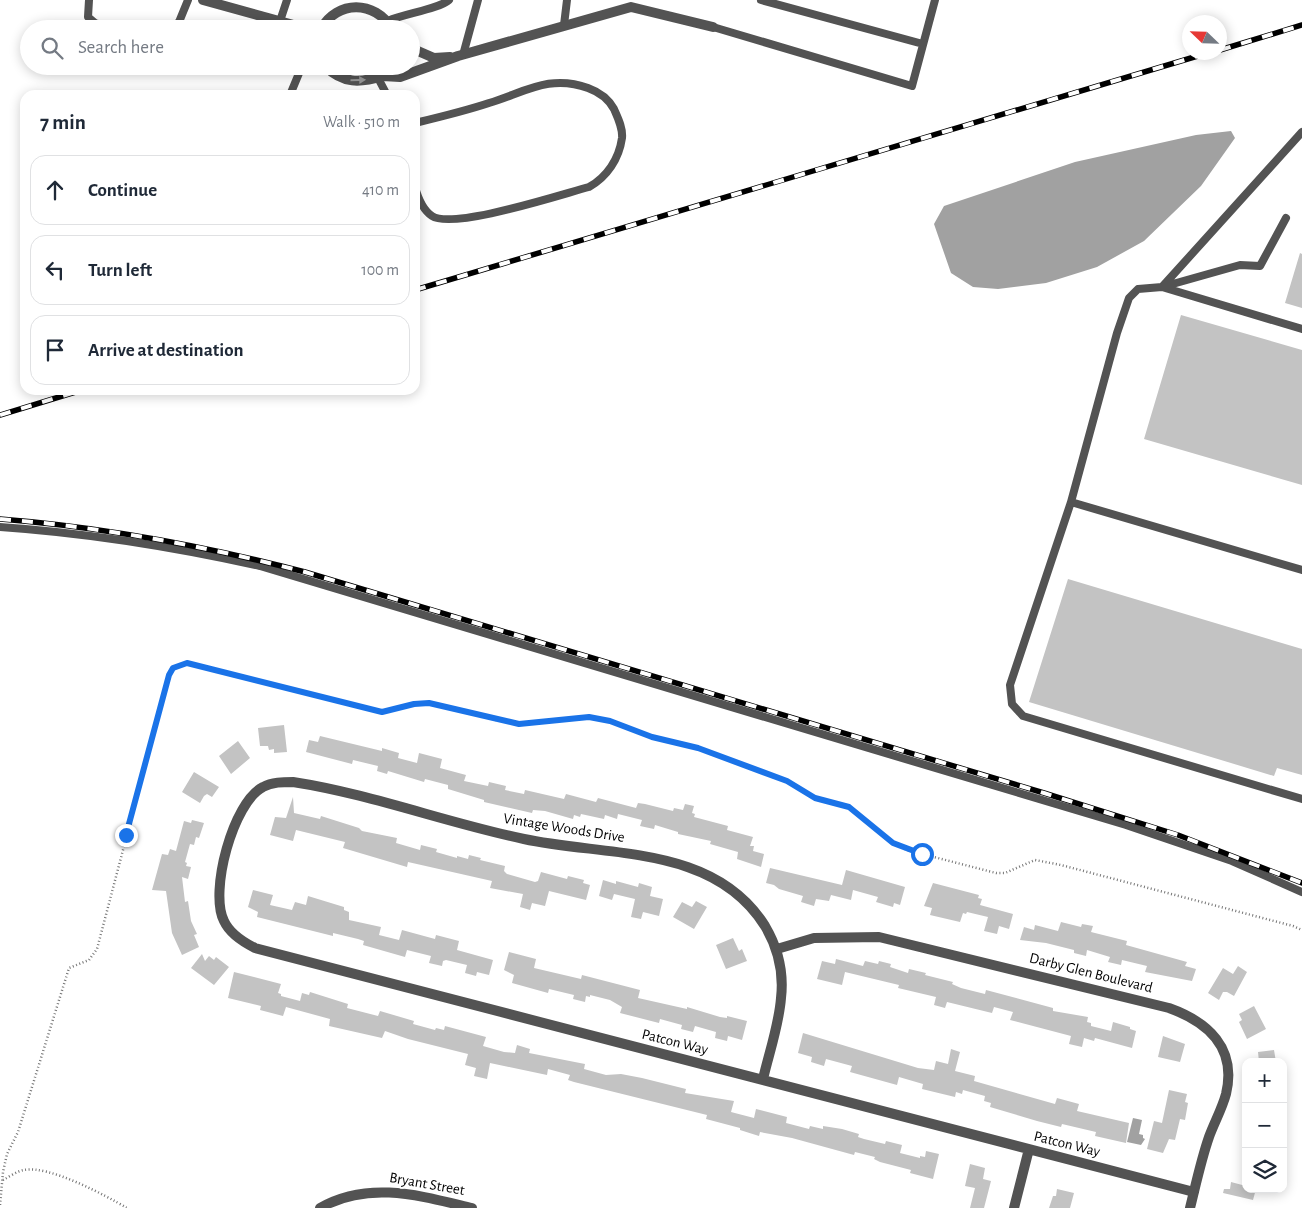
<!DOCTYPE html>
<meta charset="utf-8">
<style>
body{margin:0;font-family:"Alegreya Sans",sans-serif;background:#f2f2f3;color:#1f2937}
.controls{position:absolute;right:15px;bottom:15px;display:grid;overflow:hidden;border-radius:10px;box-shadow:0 2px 12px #0003}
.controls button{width:45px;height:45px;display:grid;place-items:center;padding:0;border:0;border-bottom:1px solid #e0e1e3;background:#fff;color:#1f2937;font:25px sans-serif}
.compass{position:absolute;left:1182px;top:15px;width:45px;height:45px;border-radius:50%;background:#fff;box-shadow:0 2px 12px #0003;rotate:293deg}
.stop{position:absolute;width:15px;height:15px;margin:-11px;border:4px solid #1a73e8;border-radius:50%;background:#fff}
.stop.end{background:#1a73e8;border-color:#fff;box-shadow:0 1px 5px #0008}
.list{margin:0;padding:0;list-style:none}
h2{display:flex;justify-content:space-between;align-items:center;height:65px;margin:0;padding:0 20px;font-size:21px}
h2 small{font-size:16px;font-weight:400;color:#747a83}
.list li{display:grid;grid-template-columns:32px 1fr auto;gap:15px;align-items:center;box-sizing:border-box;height:70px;margin:0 10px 10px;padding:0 10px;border:1px solid #e0e1e3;border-radius:15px}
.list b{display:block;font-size:19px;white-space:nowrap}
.list em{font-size:16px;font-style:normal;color:#747a83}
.icon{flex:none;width:28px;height:28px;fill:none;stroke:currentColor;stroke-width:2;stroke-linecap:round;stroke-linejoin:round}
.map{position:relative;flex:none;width:1302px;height:1208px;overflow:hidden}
.search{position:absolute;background:#fff;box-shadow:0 2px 12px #0003;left:20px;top:20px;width:400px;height:55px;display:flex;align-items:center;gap:12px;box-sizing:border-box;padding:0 18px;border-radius:28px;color:#747a83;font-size:19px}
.panel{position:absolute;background:#fff;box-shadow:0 2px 12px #0003;left:20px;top:90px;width:400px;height:305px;border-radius:15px}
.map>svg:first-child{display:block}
.water{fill:#a1a1a1}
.building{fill:#c3c3c3}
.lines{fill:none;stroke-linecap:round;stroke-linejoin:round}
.path{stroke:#757575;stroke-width:2.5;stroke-dasharray:1 2.5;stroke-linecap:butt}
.lane{stroke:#535353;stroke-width:8}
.street{stroke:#535353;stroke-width:10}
.rail-casing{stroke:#000;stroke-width:5.5}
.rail{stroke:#fff;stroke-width:4;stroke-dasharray:11;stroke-linecap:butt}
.oneway{fill:#989898}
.route{stroke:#1a73e8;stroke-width:6}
.labels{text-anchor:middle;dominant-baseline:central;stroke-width:4;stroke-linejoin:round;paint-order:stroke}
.street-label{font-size:15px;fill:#000;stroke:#fff}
</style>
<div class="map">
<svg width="1302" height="1208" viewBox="0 0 1302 1208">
<rect width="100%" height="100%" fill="#fff"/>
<!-- water -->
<path class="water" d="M1231,131l4,7 -34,48 -57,55 -47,26 -51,16 -48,6 -25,-2 -22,-14 -17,-49 10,-18 131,-44 121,-27z
M1133,1118l9,2 -3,14 4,1v3l2,1 -4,6 -14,-3z"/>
<!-- building -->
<path class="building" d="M1300,253l2,1v54l-17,-5z
M1181,315l121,35v135l-158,-46z
M1068,579l234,70v126l-25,-7 -3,8 -245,-74z
M284,725l3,27 -13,1v-4l-5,1 -1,-4h-8l-2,-18z
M320,736l62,15v-3l17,5 -1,5 19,5 2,-10 23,6 -2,9 26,7 -2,6 24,5 1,-4 17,4 -1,4 19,4 1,-4 39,9 2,-5 30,8 2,-4 38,10 2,-5 7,1 28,7 1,-3 9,2 2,-6 9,2 -2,7 3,1 -1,3 34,9 -1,4 26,7 -3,9h4l-1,5 11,3 -3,13 -24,-8 1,-7 -28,-8 1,-3 -33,-7v-2l-23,-7 -1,4 -14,-3 2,-6 -24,-6 -1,5 -12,-4 -1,4 -23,-5 -1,3 -6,-2 -1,4 -28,-8 -12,-1 -1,3 -48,-11v-2l-36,-11v-4l-23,-6 -1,3 -36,-11 -1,3 -10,-3 1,-5 -25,-6 -1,4 -46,-12 3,-12 9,2z
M238,741l12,17 -19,16 -12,-18z
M194,772l25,15 -7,10 -5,-3 -3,2 -4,7 -18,-11z
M293,797l1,16 26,6 1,-3 38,12 3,3 35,7 -1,5 24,7 1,-5 16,4 -1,3 21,6v-2l11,3 1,-4 12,3 -1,2 25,6 -1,5 3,3 28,8 3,-1 3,-9 26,7 1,-3 16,4 -1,3 7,2 -4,15 -37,-9 -4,15 -13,-3 -2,7 -10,-3 3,-13 -33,-6 2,-7 -84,-19 -1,5 -64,-19 2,-6 -49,-12 -3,11 -23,-6 5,-18 11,1z
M192,820l12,3 -5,15 -3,-1 -2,8 -4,-1 -5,18 2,1 -1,3 5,1 -3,12 -6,-2 3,25 3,-1 3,20 6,13 -3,1 5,12 -17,8 -10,-22 -6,-42 -14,-1 10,-36 6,1 2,-6 6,2 8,-30 7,2z
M770,868l72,17 4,-15 59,17 -5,18 -6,-2 -1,4 -17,-5 2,-5 -25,-7 -2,10 -20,-5 -2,6 -13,-2 -2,7 -13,-4 2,-6 -24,-7 -5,-4 -8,-2z
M603,880l13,4v-3l22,6 1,-4 13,4 -2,9 13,3 -4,17 -16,-4 -2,7 -10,-2 4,-18 -21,-5 -2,6 -13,-4z
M933,883l46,12 -1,3 4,1 -2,6 33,9 -4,15 -10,-3 -2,8 -13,-3 4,-14 -21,-5 -1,2 -3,-1 -3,9 -30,-7 2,-7 -8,-2z
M253,890l20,5 -3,10 22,5 3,-8 11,3 2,-9 36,11v3l5,2v8l32,7 -2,8 20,5 3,-10 33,9 1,-4 23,6 -2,9 36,10 -4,15 -12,-3 -1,4 -11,-3 2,-8 -21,-5 -3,1 -1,5 -13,-3 2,-7 -24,-6 -2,7 -42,-12 1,-4 -6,-2 -25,-6v3l-76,-19 1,-5 -10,-5z
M696,901l11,6 -13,22 -21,-12 9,-15 10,5z
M1061,922l20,5 1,-3 11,2 -2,6 36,9 -1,4 61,17 -2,4 11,3 -4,12 -47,-9 2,-6 -25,-6 -1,5 -13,-3 2,-5 -23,-7 -1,6 -12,-3v-3l-28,-7 -26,-3 4,-13 10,3 1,-5 23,6z
M733,938l6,13 3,-2 5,12 -21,8 -10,-24z
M509,952l27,7 -2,9 47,11 1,-4 58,15 -2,8 49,11v-2l33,10 7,1v-2l20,5 -5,19 -14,-4 -1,5 -12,-3 1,-6 -21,-6 -2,6 -12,-3 1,-4 -22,-6 -1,4 -39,-10 2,-6 -12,-7 -20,-5v2l-4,-1 -1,6 -12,-3 1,-4 -25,-6 -1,4 -36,-10 2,-8 -10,-5z
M202,954l3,7 4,-5 5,4 2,-3 13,10 -15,18 -23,-17z
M836,959l27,7 2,-5 13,3 1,-3 12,3 -1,3 18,6 1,-4 17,4 -1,2 28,7 -1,2 9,4 24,6 1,-4 67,18v3l35,6 -1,5 4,1v3l20,5 2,-9 17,5v2l6,2 -4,17 -37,-10 -1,3 -10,-3 -2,9 -13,-3 2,-8 -61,-16 3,-8 -19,-5 -2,6 -45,-11 -2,6 -11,-3 2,-8 -38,-9 1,-3 -54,-13 -3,13 -25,-6 5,-18 13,3z
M1238,966l9,6 -13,24 -7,-4h-4l-4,8 -11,-7 15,-25 10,6z
M234,972l47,12 -3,9 3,1v2l19,5 2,-8 7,2 1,-3 38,12 -1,4 31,8 2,-5 34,10 -1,3 22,6 1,-2 8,2 1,-4 41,11 -3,9 21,6 11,1 2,-8 13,4 -1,4 56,11 -1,5 22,6 15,-1 21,4 44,11 -1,4 49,8 -3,11 23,6 2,-9 31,8 -1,6 23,6 1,-3 13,3v-3l19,3 17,5 -1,3 6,2 21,5 1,-3 16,4 -2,8 20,5v-2l5,1 1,-6 13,3 -6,25 -23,-6 1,-3 -31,-8 -6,-3 1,-2 -20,-5 -1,3 -62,-17 -32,-6 -1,4 -19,-6v-2l-34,-9 1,-4 -133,-33 -6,-2 2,-5 -22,-6 -1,6 -57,-12 -3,16 -13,-3 2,-8 -11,-3 3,-11 -60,-15 -23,-8 -3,7 -53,-12 1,-7 -44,-12 -3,9 -23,-6 1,-4 -33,-8z
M1254,1006l12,23 -19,10 -8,-17 3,-2 -3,-6z
M803,1033l115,35 16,2 2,-9 12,3 3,-15 9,3 -5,19 20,5 -1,5 81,23 2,-6 22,6 -2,7 52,12 -3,20 -31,-7 1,-4 -34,-8 -1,3 -24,-6 -47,-14 1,-4 -7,-2 1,-5 -22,-6 -1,4 -6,-2 -1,5 -33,-8 1,-5 -24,-7 -2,8 -47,-13 2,-6 -26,-7 -2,7 -13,-4 1,-5 -14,-4z
M1163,1036l22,8 -5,18 -22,-5z
M1274,1050l2,12h-17l-1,-10z
M1169,1090l18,4 -2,8 3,1 -3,17 -5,-1 -5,21 -6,-1 -6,14 -16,-4 7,-28 8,2z
M970,1164l15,4 -2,11 8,2 -7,27h-14l5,-20 -10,-2z
M1231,1182l15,4v3h10l-3,11 -30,-7 1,-4h6z
M1057,1189l17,4 -4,15h-21l4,-12h3z"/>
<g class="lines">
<!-- path -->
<path class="path" d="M3,1180c6,-3 14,-9 21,-10 25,-5 81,25 103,38
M0,1205l3,-33 4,-18 11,-22 51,-164 20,-8 8,-11 72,-274 4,-7 14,-5 195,49 32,-8 15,-1 71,18 19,3 70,-7 21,4 42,16 46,11 89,33 28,17 34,9 44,36 14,7 89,23h9l30,-13 26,5 232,61 9,4"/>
<!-- lane -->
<path class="lane" d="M89,0l-1,17 7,6 20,6
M761,0l162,44
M280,21l7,-21
M388,21c15,-7 51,-12 61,-21
M564,25l3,-25
M713,27l199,59 23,-86
M168,29l11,-7 9,-22
M463,55l15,-55
M378,78l9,17
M290,95l12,-29
M415,123c25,-6 50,-12 74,-20 36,-11 61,-29 99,-15 11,4 20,10 26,21 4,9 9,19 8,29 -3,21 -15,39 -33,49 -27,7 -136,43 -157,29 -9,-6 -14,-18 -17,-29
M1162,287l140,-155
M1162,287l78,-22 20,1 26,-48
M1302,329l-140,-42 -24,2 -9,9 -12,35 -46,169 231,68
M1071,502l-61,183 2,19 11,12 279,83
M0,527c88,6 174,20 260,39l866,259 106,36 70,31"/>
<!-- street -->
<path class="street" d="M203,0l105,29
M321,29c16,-29 54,-29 71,0
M411,48l23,10 16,-1
M325,66c18,18 35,17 58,10l5,-10
M383,76l17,1 58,-21 173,-49 82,20
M777,949l37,-11 65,-1 290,71c39,14 68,40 57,86 -4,15 -12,29 -17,43 -8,23 -13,47 -19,71
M763,1079c6,-26 16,-54 18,-81 3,-26 -3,-50 -16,-72 -51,-82 -158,-69 -241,-87 -77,-16 -153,-45 -231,-57 -10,0 -21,0 -30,5 -30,15 -54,105 -39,134 6,13 19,21 31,27l939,244
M320,1208c49,-28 101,-12 152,0
M1014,1208l15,-59"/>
<!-- rail casing -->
<g class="rail-casing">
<path id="rail" d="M1220,50l82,-25
M415,290l796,-238
M0,415l82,-25
M0,519c103,8 205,27 305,53l739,221 134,42 124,48"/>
</g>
<!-- rail -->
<use href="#rail" class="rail"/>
</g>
<!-- one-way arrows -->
<defs><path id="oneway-solid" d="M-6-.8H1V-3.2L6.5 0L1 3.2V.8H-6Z" transform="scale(1.25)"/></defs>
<use class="oneway" href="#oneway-solid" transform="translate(358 80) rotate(-2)"/>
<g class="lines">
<!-- route -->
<path class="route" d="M126,835l43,-160 4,-7 14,-5 195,49 32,-8 15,-1 90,21 70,-7 21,4 42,16 46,11 89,33 28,17 34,9 44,36 29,11"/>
</g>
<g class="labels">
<!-- street labels -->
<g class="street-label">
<text transform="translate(564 828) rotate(9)">Vintage Woods Drive</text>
<text transform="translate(1091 973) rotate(14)">Darby Glen Boulevard</text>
<text transform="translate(675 1042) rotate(14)">Patcon Way</text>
<text transform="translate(1067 1144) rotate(14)">Patcon Way</text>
<text transform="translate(427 1184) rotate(10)">Bryant Street</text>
</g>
</g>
</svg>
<div class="controls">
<button>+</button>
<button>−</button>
<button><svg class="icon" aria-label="layers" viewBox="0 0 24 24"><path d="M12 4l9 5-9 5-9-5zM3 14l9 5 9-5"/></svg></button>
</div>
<svg class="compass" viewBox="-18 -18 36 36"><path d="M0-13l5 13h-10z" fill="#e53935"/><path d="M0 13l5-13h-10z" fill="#747a83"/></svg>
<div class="stop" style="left:922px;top:854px"></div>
<div class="stop end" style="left:126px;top:835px"></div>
<div class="search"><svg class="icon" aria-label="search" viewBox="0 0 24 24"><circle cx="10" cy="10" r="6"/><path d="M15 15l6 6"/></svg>Search here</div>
<section class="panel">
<h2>7 min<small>Walk · 510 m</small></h2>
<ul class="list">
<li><svg class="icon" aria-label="ahead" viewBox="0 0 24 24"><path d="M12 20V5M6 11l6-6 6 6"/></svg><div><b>Continue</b></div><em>410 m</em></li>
<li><svg class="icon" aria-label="left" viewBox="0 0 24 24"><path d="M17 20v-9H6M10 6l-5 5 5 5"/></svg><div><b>Turn left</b></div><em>100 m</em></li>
<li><svg class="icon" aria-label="arrive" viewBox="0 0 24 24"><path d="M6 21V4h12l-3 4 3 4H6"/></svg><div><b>Arrive at destination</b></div></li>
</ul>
</section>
</div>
